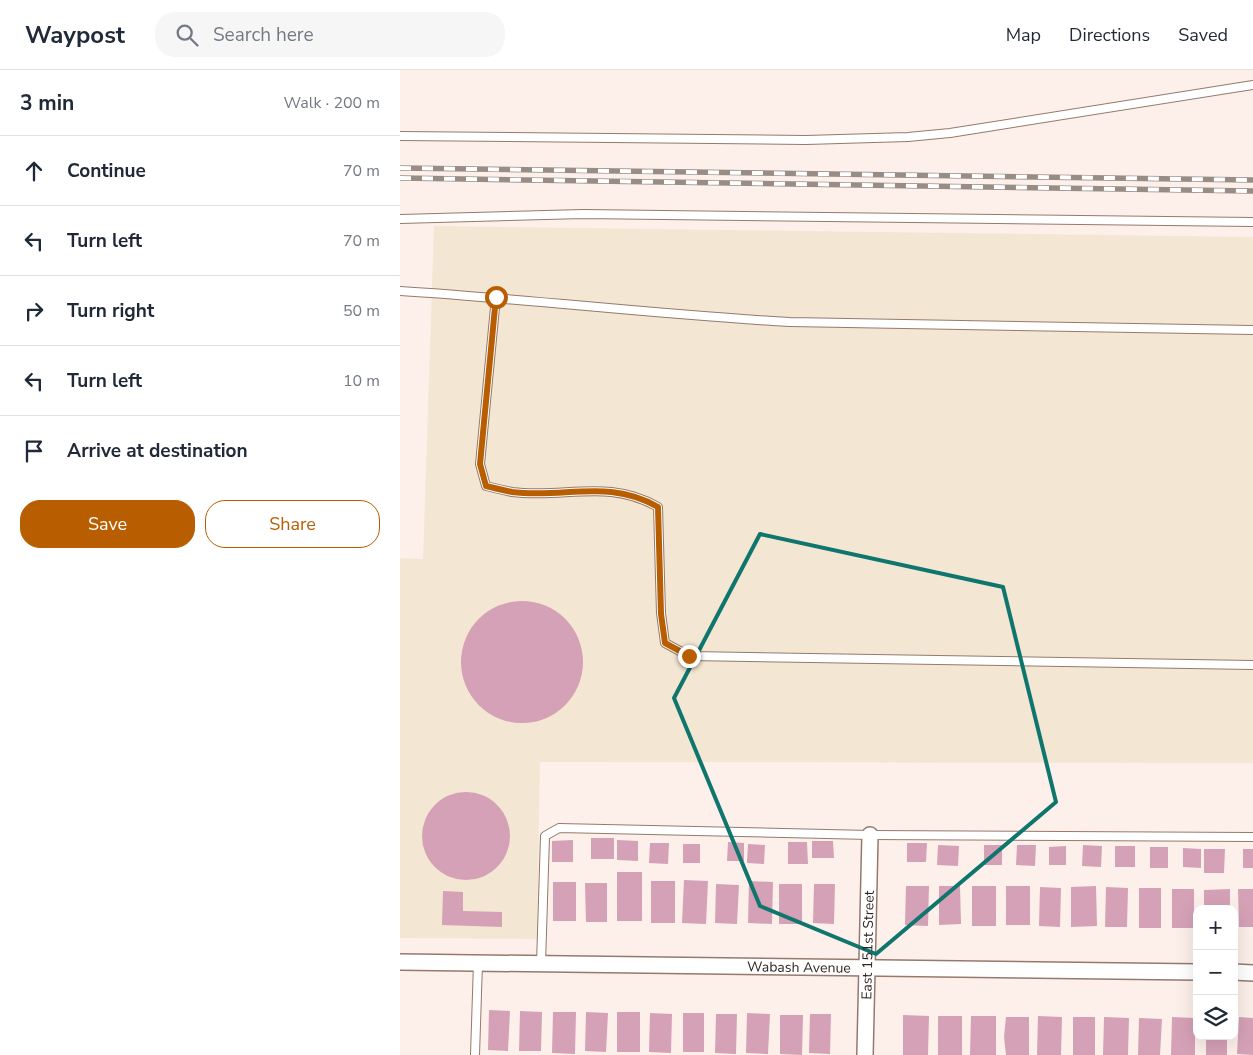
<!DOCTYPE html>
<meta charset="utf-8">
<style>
body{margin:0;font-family:"Nunito Sans",sans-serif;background:#f6f6f7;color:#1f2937}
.controls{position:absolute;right:15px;bottom:15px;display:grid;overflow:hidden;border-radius:10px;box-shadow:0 5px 20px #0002}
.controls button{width:45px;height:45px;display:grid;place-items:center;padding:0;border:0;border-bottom:1px solid #e0e1e3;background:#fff;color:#1f2937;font:25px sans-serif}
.stop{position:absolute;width:15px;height:15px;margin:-11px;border:4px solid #b95e00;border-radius:50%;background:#fff}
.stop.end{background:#b95e00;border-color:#fff;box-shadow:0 1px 5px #0008}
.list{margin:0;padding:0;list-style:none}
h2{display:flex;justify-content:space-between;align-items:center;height:65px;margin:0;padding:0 20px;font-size:21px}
h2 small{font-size:16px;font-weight:400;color:#747a83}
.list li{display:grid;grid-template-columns:32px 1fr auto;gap:15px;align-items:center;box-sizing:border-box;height:70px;padding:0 20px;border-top:1px solid #e0e1e3}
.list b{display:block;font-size:19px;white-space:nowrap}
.list em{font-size:16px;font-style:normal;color:#747a83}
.actions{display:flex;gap:10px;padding:15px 20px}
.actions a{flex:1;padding:11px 0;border:1px solid #b95e00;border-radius:20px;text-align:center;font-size:18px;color:#b95e00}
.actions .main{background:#b95e00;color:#fff}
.icon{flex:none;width:28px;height:28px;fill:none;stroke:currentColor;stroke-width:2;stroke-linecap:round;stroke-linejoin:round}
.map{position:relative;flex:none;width:853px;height:985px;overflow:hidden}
header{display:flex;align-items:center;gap:30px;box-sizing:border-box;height:70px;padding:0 25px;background:#fff;border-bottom:1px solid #e0e1e3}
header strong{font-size:24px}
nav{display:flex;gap:28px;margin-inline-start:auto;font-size:18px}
.search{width:350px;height:45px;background:#f6f6f7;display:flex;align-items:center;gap:12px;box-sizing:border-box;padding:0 18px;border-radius:20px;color:#747a83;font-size:19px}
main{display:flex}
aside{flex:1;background:#fff}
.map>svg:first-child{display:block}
.industrial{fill:#f3e7d3}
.building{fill:#d5a1b6}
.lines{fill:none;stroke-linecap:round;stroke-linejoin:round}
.service-casing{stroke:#95796d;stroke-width:10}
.minor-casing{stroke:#95796d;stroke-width:18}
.service{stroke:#fff;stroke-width:8}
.minor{stroke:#fff;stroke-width:15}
.rail-casing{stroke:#988c86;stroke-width:5.5}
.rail{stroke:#fff;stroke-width:4;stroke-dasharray:11;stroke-linecap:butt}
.route{stroke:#b95e00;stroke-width:6}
.marked{fill:none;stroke:#0f766e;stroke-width:4;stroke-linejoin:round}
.labels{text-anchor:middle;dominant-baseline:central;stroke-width:4;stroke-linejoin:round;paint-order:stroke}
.street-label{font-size:14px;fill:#302520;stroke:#fff}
</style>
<header>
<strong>Waypost</strong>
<div class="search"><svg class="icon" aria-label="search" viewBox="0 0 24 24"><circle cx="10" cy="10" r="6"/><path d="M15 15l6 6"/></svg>Search here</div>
<nav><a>Map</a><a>Directions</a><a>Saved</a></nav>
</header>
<main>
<aside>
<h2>3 min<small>Walk · 200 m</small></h2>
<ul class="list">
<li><svg class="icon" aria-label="ahead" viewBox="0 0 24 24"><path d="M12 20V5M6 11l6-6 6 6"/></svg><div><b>Continue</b></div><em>70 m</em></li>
<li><svg class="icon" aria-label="left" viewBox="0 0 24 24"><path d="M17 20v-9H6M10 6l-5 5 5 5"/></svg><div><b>Turn left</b></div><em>70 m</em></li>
<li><svg class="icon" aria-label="right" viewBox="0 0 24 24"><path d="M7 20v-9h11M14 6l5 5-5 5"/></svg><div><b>Turn right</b></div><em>50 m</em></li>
<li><svg class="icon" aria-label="left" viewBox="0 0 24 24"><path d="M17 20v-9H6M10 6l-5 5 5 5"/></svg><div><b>Turn left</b></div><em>10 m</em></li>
<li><svg class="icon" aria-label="arrive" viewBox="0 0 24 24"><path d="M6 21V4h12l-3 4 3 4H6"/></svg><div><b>Arrive at destination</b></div></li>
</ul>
<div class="actions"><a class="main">Save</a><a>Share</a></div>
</aside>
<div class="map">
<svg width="853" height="985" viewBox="0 0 853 985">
<rect width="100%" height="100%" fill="#fdf0ea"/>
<!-- industrial -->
<path class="industrial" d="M34,156l819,11v526l-713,-1 -3,177 -137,-1v-380l23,1z"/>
<!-- building -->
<path class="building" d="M61 592a61 61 0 1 1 122 0a61 61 0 1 1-122 0Z
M22 766a44 44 0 1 1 88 0a44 44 0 1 1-88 0Z
M191,768h23v21h-23z
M173,770v22h-21v-21z
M217,770l21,1v20l-21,-1z
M412,771h21l1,17h-22z
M328,772l16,1v18h-17z
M388,772h19l1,22h-20z
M250,773h19l-1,21 -19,-1z
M507,773h20l-1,19h-19z
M283,774h17v19h-17z
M348,774l17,1 -1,19 -17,-1z
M538,775l21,1 -1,20 -21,-1z
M584,775h18v20h-18z
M617,775h19l-1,21 -19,-1z
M683,775l19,1 -1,21 -19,-1z
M666,776v19h-17v-18z
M715,776h20v21h-20z
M750,777h18v21h-18z
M783,778l18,1v19l-18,-1z
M804,779h21l-1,24h-20z
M843,779h10v19h-10z
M217,802h25v49h-25z
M284,810l24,1 -2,43 -24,-1z
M251,811h24v42h-24z
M349,811l24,1 -1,42 -24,-1z
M153,812h23v39h-23z
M185,813h22v39h-21z
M316,814l23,1 -2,39 -22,-1z
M379,814h23v40h-23z
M414,814h21l-1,40 -21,-1z
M506,816h23l-1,40 -23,-1z
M539,816h21l1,38 -22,1z
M572,816h24v40h-24z
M606,816h24v39h-24z
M696,816l1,40 -26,1v-40z
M640,817l21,1 -1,39 -21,-1z
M706,817l22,1 -1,39h-22z
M739,818h22v40h-22z
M772,819h22v39h-22z
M830,819v20h-26v-19z
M838,819h15v38h-14z
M43,821l20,1v19l39,1v15l-60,-2z
M89,940l21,1 -2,40 -20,-1z
M120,941l22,1 -1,39h-22z
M153,942h23l-1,42 -23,-1z
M186,942l22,1 -2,39 -21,-1z
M217,942h23v40h-23z
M250,943l22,1 -1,39 -22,-1z
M283,943h21v39h-21z
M347,943l23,1 -2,40 -22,-1z
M316,944h21l-1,40 -21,-1z
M410,944h21l-1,40 -21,-1z
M380,945h23l-1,40 -22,-1z
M503,945l26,1 -1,39h-25z
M538,946h24v39h-24z
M571,946h25v39h-26z
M638,946l24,1 -1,38h-24z
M606,947h23v38h-23l-2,-18z
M673,947h22v38h-22z
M704,947l25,1 -1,37h-25z
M772,947l23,1v37h-24z
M839,947l14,1v37l-16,-1z
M739,948l23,1 -2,36h-22z
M806,966h21v19h-21z"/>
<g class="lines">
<!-- service casing -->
<g class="service-casing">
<path id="service" d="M0,66l406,4 102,-3 42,-4 303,-48
M0,149l183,-5 670,8
M0,221c130,8 260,24 390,31l463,8
M96,227l-16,167 6,22c8,2 17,4 26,6 52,7 96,-14 146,15l3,106 4,30 24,13 564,9
M141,894l4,-128 14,-8 311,7 383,2
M75,985l3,-92"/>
</g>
<!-- minor casing -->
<g class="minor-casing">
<g id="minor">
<path id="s1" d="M0,892l797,10"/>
<path d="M834,902l19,1"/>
<path id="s2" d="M465,985l5,-220"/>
</g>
</g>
<!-- service -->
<use href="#service" class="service"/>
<!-- minor -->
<use href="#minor" class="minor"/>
<!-- rail casing -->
<g class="rail-casing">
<path id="rail" d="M0,98l853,12
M0,108l853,13"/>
</g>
<!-- rail -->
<use href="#rail" class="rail"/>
</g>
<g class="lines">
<!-- route -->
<path class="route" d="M96,227l-16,167 6,22c8,2 17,4 26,6 52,7 96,-14 146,15l3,107 4,29 24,13"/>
</g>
<!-- marked area -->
<path class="marked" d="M360,464l243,53 53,215 -180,152 -116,-48 -86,-208z"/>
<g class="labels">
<!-- street labels -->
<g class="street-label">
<text stroke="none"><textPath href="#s2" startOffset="110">East 151st Street</textPath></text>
<text stroke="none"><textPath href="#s1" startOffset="399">Wabash Avenue</textPath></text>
</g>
</g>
</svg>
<div class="controls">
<button>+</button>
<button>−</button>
<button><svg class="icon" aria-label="layers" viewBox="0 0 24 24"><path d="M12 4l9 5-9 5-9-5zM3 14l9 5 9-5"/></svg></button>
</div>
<div class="stop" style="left:96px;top:227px"></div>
<div class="stop end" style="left:289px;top:586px"></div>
</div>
</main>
